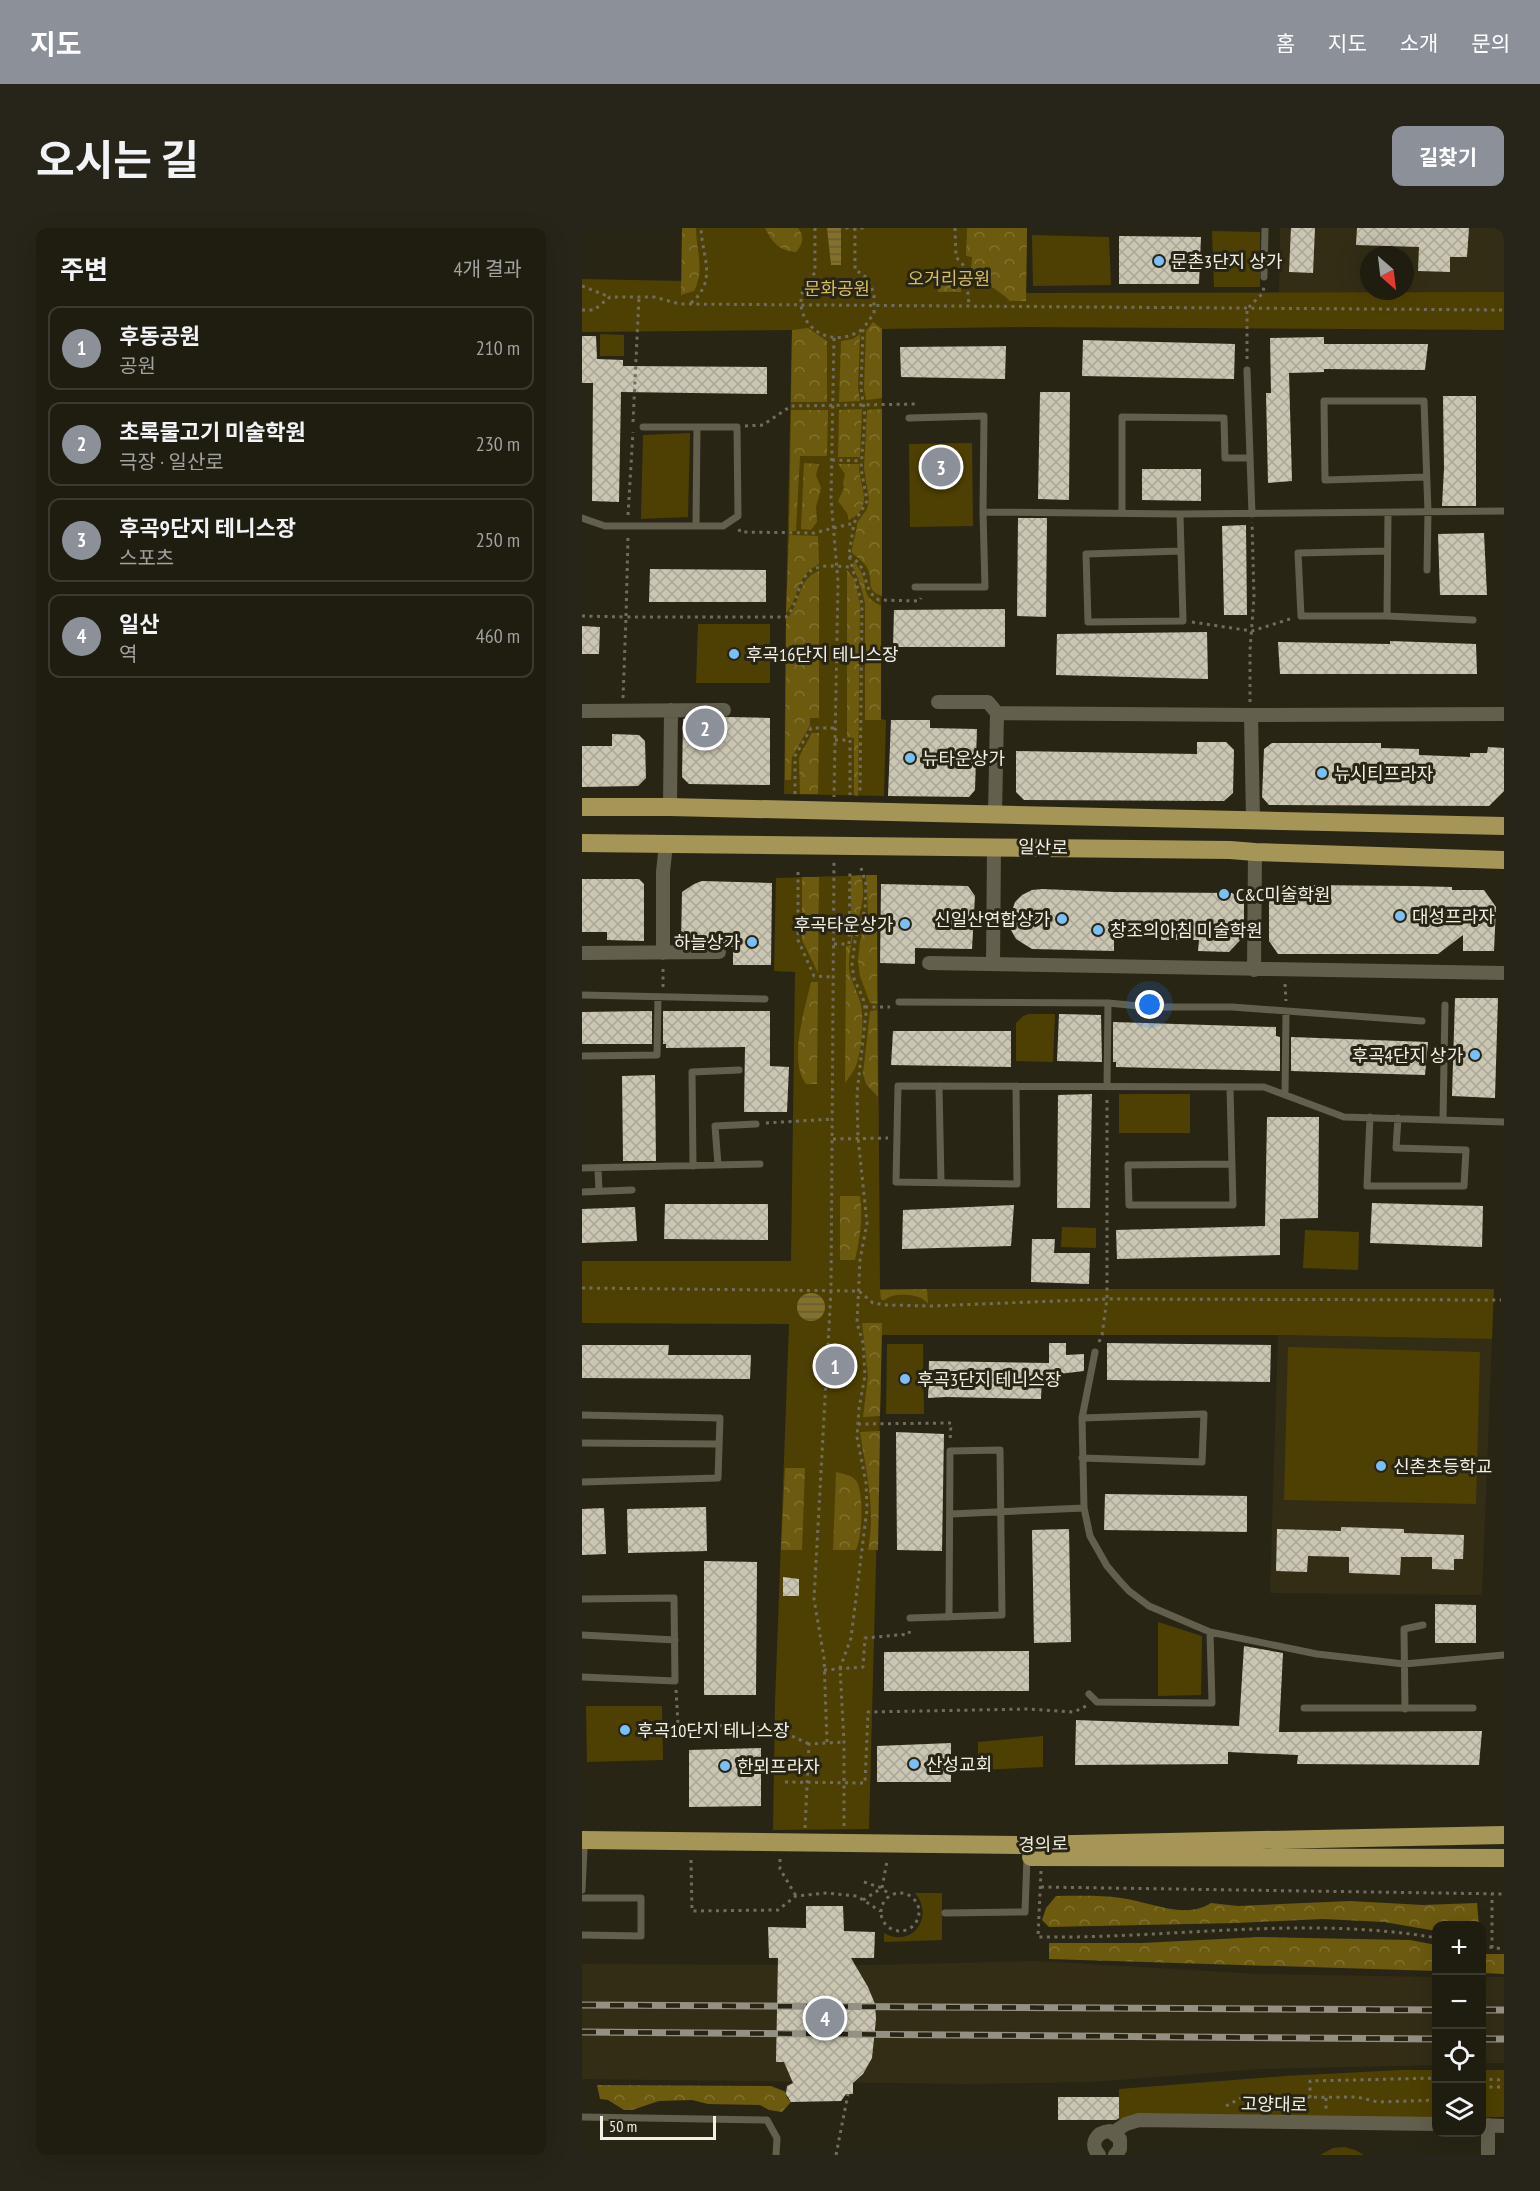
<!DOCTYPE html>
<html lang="ko">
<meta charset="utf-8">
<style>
body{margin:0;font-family:"PT Sans Narrow","Noto Sans KR",sans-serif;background:#272519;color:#f1f3f6}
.controls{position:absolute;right:18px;bottom:18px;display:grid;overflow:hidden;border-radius:12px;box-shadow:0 6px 24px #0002}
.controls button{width:54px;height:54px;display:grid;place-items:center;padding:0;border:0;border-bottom:2px solid #3c3a30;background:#1f1c10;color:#f1f3f6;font:30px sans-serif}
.compass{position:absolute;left:778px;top:18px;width:54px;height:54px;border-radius:50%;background:#1f1c10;box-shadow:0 6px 24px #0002;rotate:152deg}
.scale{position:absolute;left:18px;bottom:15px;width:116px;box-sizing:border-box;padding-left:6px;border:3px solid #f2f0e6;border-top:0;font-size:16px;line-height:21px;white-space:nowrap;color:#f2f0e6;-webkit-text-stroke:4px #292515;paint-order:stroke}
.you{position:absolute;left:568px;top:777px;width:21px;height:21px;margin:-15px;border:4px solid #fff;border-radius:50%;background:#1a73e8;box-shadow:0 0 0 9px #1a73e833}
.badge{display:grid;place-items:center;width:39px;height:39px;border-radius:50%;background:#8c9099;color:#fff;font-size:20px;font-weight:700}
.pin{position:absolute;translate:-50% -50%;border:3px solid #fff;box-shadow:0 2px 6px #0006}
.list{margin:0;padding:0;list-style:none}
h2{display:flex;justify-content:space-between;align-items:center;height:78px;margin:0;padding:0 24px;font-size:26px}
h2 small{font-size:20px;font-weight:400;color:#a1a19f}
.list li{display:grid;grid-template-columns:39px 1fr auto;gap:18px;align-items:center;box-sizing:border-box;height:84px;margin:0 12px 12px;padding:0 12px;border:2px solid #3c3a30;border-radius:12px}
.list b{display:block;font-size:22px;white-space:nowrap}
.list p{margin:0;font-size:20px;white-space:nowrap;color:#a1a19f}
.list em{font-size:20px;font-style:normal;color:#a1a19f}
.icon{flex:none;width:33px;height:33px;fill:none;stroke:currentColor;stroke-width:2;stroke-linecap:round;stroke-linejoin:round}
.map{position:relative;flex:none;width:922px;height:1927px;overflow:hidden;border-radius:12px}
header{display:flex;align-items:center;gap:36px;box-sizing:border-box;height:84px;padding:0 30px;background:#8c9099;color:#fff}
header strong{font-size:28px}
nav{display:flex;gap:33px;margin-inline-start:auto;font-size:21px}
.intro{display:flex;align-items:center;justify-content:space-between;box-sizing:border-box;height:144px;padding:0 36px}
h1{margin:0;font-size:42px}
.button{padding:15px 27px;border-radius:12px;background:#8c9099;color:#fff;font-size:21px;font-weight:700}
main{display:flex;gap:36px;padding:0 36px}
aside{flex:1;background:#1f1c10;border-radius:12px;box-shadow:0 6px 24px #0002}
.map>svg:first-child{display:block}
.built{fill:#332d16;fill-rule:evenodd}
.green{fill:#4e4002}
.forest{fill:url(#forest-crowns)}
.water{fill:url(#water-rules)}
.building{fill:url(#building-cross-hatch)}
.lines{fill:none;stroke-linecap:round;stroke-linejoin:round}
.path{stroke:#706d5f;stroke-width:3;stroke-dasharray:3 4.5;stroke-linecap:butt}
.lane{stroke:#635f4d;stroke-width:7}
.street{stroke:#635f4d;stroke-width:14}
.primary{stroke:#a59557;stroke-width:18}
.rail-casing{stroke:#949184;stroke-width:7}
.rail{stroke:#292515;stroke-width:4.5;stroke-dasharray:14;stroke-linecap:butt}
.poi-dot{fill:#7abff8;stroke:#292515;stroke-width:2}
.labels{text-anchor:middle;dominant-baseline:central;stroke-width:6;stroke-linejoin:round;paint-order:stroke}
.poi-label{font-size:18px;fill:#f2f0e6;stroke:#292515;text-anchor:start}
.park-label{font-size:18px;fill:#d7be5c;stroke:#292515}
.street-label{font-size:18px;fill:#f2f0e6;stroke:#292515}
</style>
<header>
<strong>지도</strong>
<nav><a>홈</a><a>지도</a><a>소개</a><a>문의</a></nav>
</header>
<div class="intro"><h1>오시는 길</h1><a class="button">길찾기</a></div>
<main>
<aside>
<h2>주변<small>4개 결과</small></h2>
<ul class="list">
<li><span class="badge">1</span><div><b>후동공원</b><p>공원</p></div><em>210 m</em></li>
<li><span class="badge">2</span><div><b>초록물고기 미술학원</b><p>극장 · 일산로</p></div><em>230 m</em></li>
<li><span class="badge">3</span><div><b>후곡9단지 테니스장</b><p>스포츠</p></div><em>250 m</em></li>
<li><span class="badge">4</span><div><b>일산</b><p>역</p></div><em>460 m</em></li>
</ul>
</aside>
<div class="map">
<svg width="922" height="1927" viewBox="0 0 922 1927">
<defs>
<pattern id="forest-crowns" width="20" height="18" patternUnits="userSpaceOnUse" patternTransform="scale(1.5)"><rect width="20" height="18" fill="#6c5a0f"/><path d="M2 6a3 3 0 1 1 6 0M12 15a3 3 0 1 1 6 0" fill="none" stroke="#817232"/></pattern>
<pattern id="water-rules" width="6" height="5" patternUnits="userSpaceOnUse" patternTransform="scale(1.5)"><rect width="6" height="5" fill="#82702b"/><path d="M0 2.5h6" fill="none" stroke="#665c38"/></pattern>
<pattern id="building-cross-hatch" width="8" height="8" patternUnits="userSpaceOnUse" patternTransform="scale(1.5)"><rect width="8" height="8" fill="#cbc6b2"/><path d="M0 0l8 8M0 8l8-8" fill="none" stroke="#aaa697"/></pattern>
</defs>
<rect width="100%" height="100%" fill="#292515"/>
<!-- built -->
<path class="built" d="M698,0h224v64l-225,1zM787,27h36v36h-36z
M696,1107l214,4 -10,256 -212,-2z
M454,1733l223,13 177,3v88l-176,4 -167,13 -126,2 -385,-5v-115l291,1z
M900,1749h22v86h-22z"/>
<!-- green -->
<path class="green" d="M100,0h345l-1,65 478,-1v38l-479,-3 -143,2 -1,390 5,1 -2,76 -100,-2 2,-181 6,-283 -210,2v-53l100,2z
M630,3l48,1v55h-46z
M450,7l77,2 2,48 -78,1z
M18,106l24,1v21h-24z
M108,205l-2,84 -47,2 2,-84z
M390,215l1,83 -63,1 -1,-83z
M116,396h72v59h-74z
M295,647l3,414h614l-2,50 -214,-4h-396l-13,494 -96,1 2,-126 14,-380 -207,-1v-62h209l4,-289 -21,-1 2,-93z
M447,786h26l-2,48 -37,-1v-38l7,-7z
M537,866h71v39h-71z
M480,999l34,1v20l-35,-1z
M723,1002l54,2 -1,38 -55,-2z
M305,1116h36l1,70h-38z
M706,1119l192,5 -4,152 -192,-4z
M576,1394l44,14 -1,59 -43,1z
M4,1478h76l1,54 -76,2z
M461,1508v31l-65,3v-28z
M333,1665h27v47l-58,2v-9c28,16 51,-16 31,-40z
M819,1842h35v47h-296l-21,3v-31l166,-13z
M900,1842h22v47h-22z
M762,1919l11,3 9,5h-44l13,-7z"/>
<!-- forest -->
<path class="forest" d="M100,0h14c0,21 9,43 -2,63l-13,4z
M183,0h33c7,9 5,16 -2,24 -17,-1 -24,-10 -31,-24z
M385,0h60l-1,73h-16c-6,-6 -17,-14 -25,-17 -18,-6 -14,-9 -13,-27l-6,-1z
M356,41h24l-1,23h-23z
M291,94l9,7v69l-16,2 -2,-12 2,-57z
M226,100l19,13v61h-36l1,-72z
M278,106l-2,53 2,14 -21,1 2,-61 12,-2z
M280,181l-2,48h-22l1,-47z
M300,181v187c-15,-5 -10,-12 -13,-24 -2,-8 -11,-14 -17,-19 0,-11 5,-19 5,-30l10,-14 2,-8 -5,-33 3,-58z
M209,182h37l-1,46h-27l-4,75h-7z
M222,235l15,1 -3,11 5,13 -5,19 1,15 -6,8 -10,-1z
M256,236h21c-1,22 17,41 -10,56l-2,-7 -9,-12 6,-13 -1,-5 2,-9z
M207,307l29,1 1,28c-25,13 -18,31 -33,49z
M273,333c1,4 5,8 7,13 6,17 -1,21 19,32v114h-16v-116c-2,-11 -7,-28 -13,-38z
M265,342l8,10 5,25 -2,191 -4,-1v-57l-7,-1z
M237,343v147h-9v7l-18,32 -1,23h-6l1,-161c15,-13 11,-41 33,-48z
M230,505h7l-1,61h-18l-1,-37z
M279,647c6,28 -2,36 -8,60 -2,8 -3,19 -4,27 -1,14 6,24 10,36 6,15 3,49 -2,65 -2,7 -7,13 -12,20l1,-137 5,-1v-69z
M284,647h11v129l-7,-1 -10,-27 -2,-15 2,-20 8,-28z
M220,649h17l-1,96 -16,-33z
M229,754h7l-1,102h-11c-18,-24 -1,-75 5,-102z
M295,782l1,87 -12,-13 -3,-10 7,-63z
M258,968h20c3,22 0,42 -5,64h-15z
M345,1061l1,15c-6,-11 -36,-12 -43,-4h-4l-1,-10z
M280,1095h20l-2,93 -17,1 5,-41z
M298,1203l-2,119h-10c8,-42 -2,-78 -8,-118z
M203,1240h20l-3,82h-21z
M254,1244c8,2 17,3 21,10 7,14 5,55 -1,68h-23z
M474,1668c22,0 44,-1 65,2 29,4 65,22 90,5l27,3 112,-5 73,4 54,-2 2,22 -42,1 -1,5 -52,-9 -61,-3 -86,4 -188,4 -7,-7 4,-12z
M678,1709l150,3 26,5v26l-387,-12v-16h93z
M900,1726h22v20l-22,-1z
M15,1857l174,1 15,6 1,6 4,4 -9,10 -13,-2 -9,-5 -52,-1 -16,-4 -33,1 -27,9h-8l-16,-10 -8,-1z"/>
<!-- water -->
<path class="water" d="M245,0h14v37h-10z
M215 1079a14 14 0 1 1 28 0a14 14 0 1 1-28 0Z"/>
<!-- building -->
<path class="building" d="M709,0h24l-2,45 -24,-1z
M775,0h112l-2,29h-17v15l-32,-1 1,-24 -63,-2z
M537,8l82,1 -2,47h-80z
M0,108h14l1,23 26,1v6l144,1v27l-146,-2 -2,110 -27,-1 1,-118h-11z
M742,109v7h104l-3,26 -101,-1v3l-35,1 3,108 -24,2 -2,-90h5l-1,-55z
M501,112l152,4 -1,35 -152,-3z
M424,118l-1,33 -104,-2 -1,-30z
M458,164h30l-1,108 -31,-1z
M861,168h33v110h-34l2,-38z
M560,241h59v32l-59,-1z
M436,290h29l-1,99 -29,-1z
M664,297l1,90h-23l-2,-89z
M902,305l3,62h-47l-2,-61z
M68,341l116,1v32h-117z
M423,381v38h-112l1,-37z
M0,398l18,1 -1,27h-17z
M625,404l1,47 -152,-4 1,-41z
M808,413l86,3 1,30h-197l-2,-32 112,2z
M147,489l41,1v67l-81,-1 -7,-7 1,-58z
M309,492h39v8l47,1 -2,61 -6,7 -81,-1z
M30,506l27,1 6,6 1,37 -8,8 -56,1v-41h30z
M615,514h29l8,8 -1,43 -9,8 -200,-1 -8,-8v-41l181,3z
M690,515h109v5l38,1v6l51,2v-4h17l1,-6 16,1v43l-15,15 -220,-1 -7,-8 2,-48z
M0,651h57l5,5v57l-37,-1v-8h-25z
M120,653l70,2 -1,82h-38v-18h-7l-6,-4h-39l1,-51 12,-8z
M299,656l87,2 7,10 -3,53 -57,-1v16l-35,-1z
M702,657l22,2v-2l107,1 39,1v3h32l12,17 -2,44h-31v-16l-25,19h-160l-9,-13v-39z
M460,661l72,3 118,1 12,9v34l-15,16 -31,-1 1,-11h-38v-6l-47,-1v18l-82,-2 -16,-10 -5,-9 -1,-13 5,-15 7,-7 10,-5z
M873,770h43l-3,100 -43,-2z
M65,783h5v33h-70v-32z
M81,783h107v55l19,1 -2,45h-43l1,-65 -79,1v-4h-3z
M477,786l42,1 1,47 -45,-1z
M531,794l163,5v9l4,1v34l-164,-4v-5h-3z
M311,803h118v36l-120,-2z
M709,809l137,5 -3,33 -134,-4z
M73,847l1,86h-33l-1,-85z
M510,866l-2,114h-33l1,-113z
M685,889h52l-1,101 -38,1v36l-163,4 -1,-29 149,-4z
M790,975l111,3 -1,41 -112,-4z
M83,976h103v36l-104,-1z
M432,977l-3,41 -109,3 1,-39z
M53,979l2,34 -55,2v-34z
M450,1011h23l-1,14h36l-1,31 -58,-2z
M467,1115h17v12l18,-1v17l-42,5 -1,23 -95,-2 -18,1 1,-37 120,2z
M525,1115l164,2 -1,37 -163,-2z
M0,1117h87l-1,10h83l-1,24 -168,-1z
M314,1204l48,2 -2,117 -45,-1z
M523,1266l142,2v36l-143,-2z
M124,1279l1,44 -79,2 -1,-44z
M22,1280l2,46 -24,1v-46z
M759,1299l63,2v4l60,2 -1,24h-9v11l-22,-1v-12h-31l-1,18 -51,-2v-16l-41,-1 -1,16 -31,-1 1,-42 64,2z
M487,1301l2,113 -37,1 -2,-113z
M122,1333l53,1 -1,133h-52z
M201,1349l16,2v17h-16z
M853,1376l41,1v38h-41z
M662,1418l39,7 -4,79 203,-1 -3,34 -182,-1 1,-9 -70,-3v12l-153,1 1,-45 163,6z
M447,1423v40h-145v-39z
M369,1515v39h-74v-36z
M179,1520v58l-72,1v-57z
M224,1678h37l1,25 31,1 -1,26h-23l17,29 7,17 1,15 -4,39 -9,16 -10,9v11h-7l-5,7 -50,1 -5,-8 1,-8 6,-3 -9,-21h-8l2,-104h-9l-1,-31 38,1z
M476,1869h61v21l-3,2h-58z"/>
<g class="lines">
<!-- path -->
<path class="path" d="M233,0v45c-37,34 6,85 48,56
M256,0h29
M273,0v42l9,5 7,10 3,11v17l-11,16 -2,59 4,28 -4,52 6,33 -13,22 -5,32 13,49 -2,191
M373,0l1,29 10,11 3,38
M0,58l28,11
M109,75c27,-23 11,-46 10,-75
M0,82h12l16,-13h44l26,7 824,6
M252,110l-3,161 7,83 -4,215
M665,131v-50l16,-16 1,-7
M51,194l6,-125
M163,198l18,-1 28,-19 125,-2v3
M250,232l30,1
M46,287l5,-83
M157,301l1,3 74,1 40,-10
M267,328c23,12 10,32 30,44l40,1 2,-3
M0,388l44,1 2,-80
M610,394l60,9 38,-12
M41,470l3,-81h160c14,-14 10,-41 30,-49 10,-4 24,-1 34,-1
M668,474v-52l4,-53 -2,-75
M253,512h15v55
M213,566v-38l16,-28h24
M216,644v68l16,36 20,1
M252,716h15l1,-75
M703,756l1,17
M81,759v-20
M283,779h25
M184,895l67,-4
M251,911l55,-1
M0,1060l277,3 14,12 14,2 43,1 177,-7 394,1
M517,1114l3,-7 5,-36v-201
M276,1196l93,-1 -1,19
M242,1442l39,-3 2,-29 44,-4 1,-6
M94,1462l2,34 97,4 34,16
M245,1514l-3,-84 -10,-59 17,-309 3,-430
M203,1554l80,1 3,-71 160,-3 46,3 12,-6
M262,1598v-84l-4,-74 11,-30 16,-129 -1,-26 -9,-46 2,-29 6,-32 -2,-33 -6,-20 3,-63 7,-37 -9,-85 -1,-45 9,-80 -3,-15 -9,-19 -2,-14 3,-24 10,-31 1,-26 -5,-16
M223,1600l4,-84 35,-2
M198,1631v10l16,27
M109,1632l1,51 86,-1 18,-14 31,-3 30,3 23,15
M459,1643l-3,66c132,2 267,-22 399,1
M282,1654l18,6 8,7
M459,1659l463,7
M299 1684a19 19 0 1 1 38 0a19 19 0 1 1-38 0Z
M281,1672l19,-12 5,-27
M900,1718l22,3
M910,1720v-54
M900,1851l22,1
M900,1859h22
M728,1870v-17l127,-3
M744,1870v13
M644,1878l15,-8 116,-1 21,5 59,-2
M254,1927l12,-61"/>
<!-- lane -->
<path class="lane" d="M682,49l1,-49
M665,142l5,144
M327,190l75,-2 -1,96
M844,249l-101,3 -1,-79h100l4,111 -1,58
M540,285v-96l102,1 1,40h25
M598,286l3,107 -95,1 -2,-68 95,-3
M0,290l23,8h118l15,-10 -1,-89h-94
M114,297l1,-98
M805,323l-89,2 3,63h86l86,4
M333,359h70l-2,-75 197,2 324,-3
M805,388l1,-103
M0,767l183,4
M317,774l209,1 42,4h82l190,14
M0,828l75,-1 1,-58
M357,858l2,96
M434,858l1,98 -121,-2 2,-96 366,1 80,30 160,5
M525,859l1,-84
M648,860l3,117h-104l-1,-40 103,-1
M703,867l1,-83
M788,889l-3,69h97l2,-36 -70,-2 2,-30
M861,892l2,-115
M136,937l-3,-39 41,-2
M111,938l-1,-94 47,-2
M0,940l178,-4
M16,941l1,22
M0,964l50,-2
M513,1124l-13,66 2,90 6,28 17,30 11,13 11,12 20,15 61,26 107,22 87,10 100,-9
M0,1187l138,3 -2,60 -136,4
M0,1215l137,1
M500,1230l120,4 2,-48 -122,4
M369,1286l133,-6
M0,1371l92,-1 1,83 -93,-4
M328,1390l92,-3 -2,-165 -50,1 -1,166
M0,1407l93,5
M507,1466l8,8 115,1 -2,-71
M722,1480h169
M823,1481l-1,-80 19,-4
M0,1662l2,-41
M0,1670h59v38l-59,-1
M363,1685l80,-1 2,-55
M0,1889l185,3 10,18 -1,17"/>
<!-- street -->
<path class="street" d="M356,474h50l9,11 254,2 253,-1
M0,483l142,-1
M669,487l2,105
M88,579l1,-97
M413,586l2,-101
M0,725l137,-1
M81,725v-81l3,-28
M347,735l575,10
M411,736l1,-118
M672,742l1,-118
M900,1897l22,1
M532,1904l12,-8 13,-4 298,4
M517,1927c-10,-11 -3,-23 11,-24l10,8v10l-5,6
M906,1927v-30"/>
<!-- primary -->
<path class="primary" d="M0,579h88l834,19
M0,615l648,7 25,2 249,8
M0,1612l445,5 477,-10
M449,1629l473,1"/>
<!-- rail casing -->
<g class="rail-casing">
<path id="rail" d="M0,1777l855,5
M900,1782h22
M0,1804l855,7
M900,1811h22"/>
</g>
<!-- rail -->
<use href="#rail" class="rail"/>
</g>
<!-- markers -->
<g class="poi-dot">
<circle cx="577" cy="33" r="6"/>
<circle cx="152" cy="426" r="6"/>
<circle cx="328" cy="530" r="6"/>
<circle cx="740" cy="545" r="6"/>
<circle cx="642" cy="666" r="6"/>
<circle cx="818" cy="688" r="6"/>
<circle cx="480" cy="691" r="6"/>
<circle cx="323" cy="696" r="6"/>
<circle cx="516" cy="702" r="6"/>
<circle cx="170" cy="714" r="6"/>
<circle cx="893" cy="827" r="6"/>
<circle cx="323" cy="1151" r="6"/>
<circle cx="799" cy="1238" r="6"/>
<circle cx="43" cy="1502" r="6"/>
<circle cx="332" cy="1536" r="6"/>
<circle cx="143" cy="1538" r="6"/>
</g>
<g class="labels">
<!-- poi labels -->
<g class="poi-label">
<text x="589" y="33">문촌3단지 상가</text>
<text x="164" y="426">후곡16단지 테니스장</text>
<text x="340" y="530">뉴타운상가</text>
<text x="752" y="545">뉴시티프라자</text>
<text x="654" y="666">C&amp;C미술학원</text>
<text x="830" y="688">대성프라자</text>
<text x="468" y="691" text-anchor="end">신일산연합상가</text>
<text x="311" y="696" text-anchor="end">후곡타운상가</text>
<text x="528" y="702">창조의아침 미술학원</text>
<text x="158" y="714" text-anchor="end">하늘상가</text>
<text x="881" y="827" text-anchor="end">후곡4단지 상가</text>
<text x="335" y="1151">후곡3단지 테니스장</text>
<text x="811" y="1238">신촌초등학교</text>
<text x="55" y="1502">후곡10단지 테니스장</text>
<text x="344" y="1536">산성교회</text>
<text x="155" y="1538">한뫼프라자</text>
</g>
<!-- park labels -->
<g class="park-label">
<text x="367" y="50">오거리공원</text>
<text x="255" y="60">문화공원</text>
</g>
<!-- street labels -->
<g class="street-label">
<text transform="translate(461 619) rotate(1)">일산로</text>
<text transform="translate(461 1616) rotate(-1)">경의로</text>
<text transform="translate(692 1876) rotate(1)">고양대로</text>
</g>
</g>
</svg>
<div class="controls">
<button>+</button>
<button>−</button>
<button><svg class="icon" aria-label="locate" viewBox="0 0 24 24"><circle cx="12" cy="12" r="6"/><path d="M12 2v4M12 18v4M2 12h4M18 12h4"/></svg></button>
<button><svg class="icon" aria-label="layers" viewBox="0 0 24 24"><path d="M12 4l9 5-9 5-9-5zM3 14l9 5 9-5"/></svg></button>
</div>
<svg class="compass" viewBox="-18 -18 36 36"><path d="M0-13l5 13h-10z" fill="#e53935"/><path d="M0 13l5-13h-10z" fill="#a1a19f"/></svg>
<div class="scale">50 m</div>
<div class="you"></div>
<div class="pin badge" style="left:253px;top:1138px">1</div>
<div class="pin badge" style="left:123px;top:500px">2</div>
<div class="pin badge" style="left:359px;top:239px">3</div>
<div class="pin badge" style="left:243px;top:1790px">4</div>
</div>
</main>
